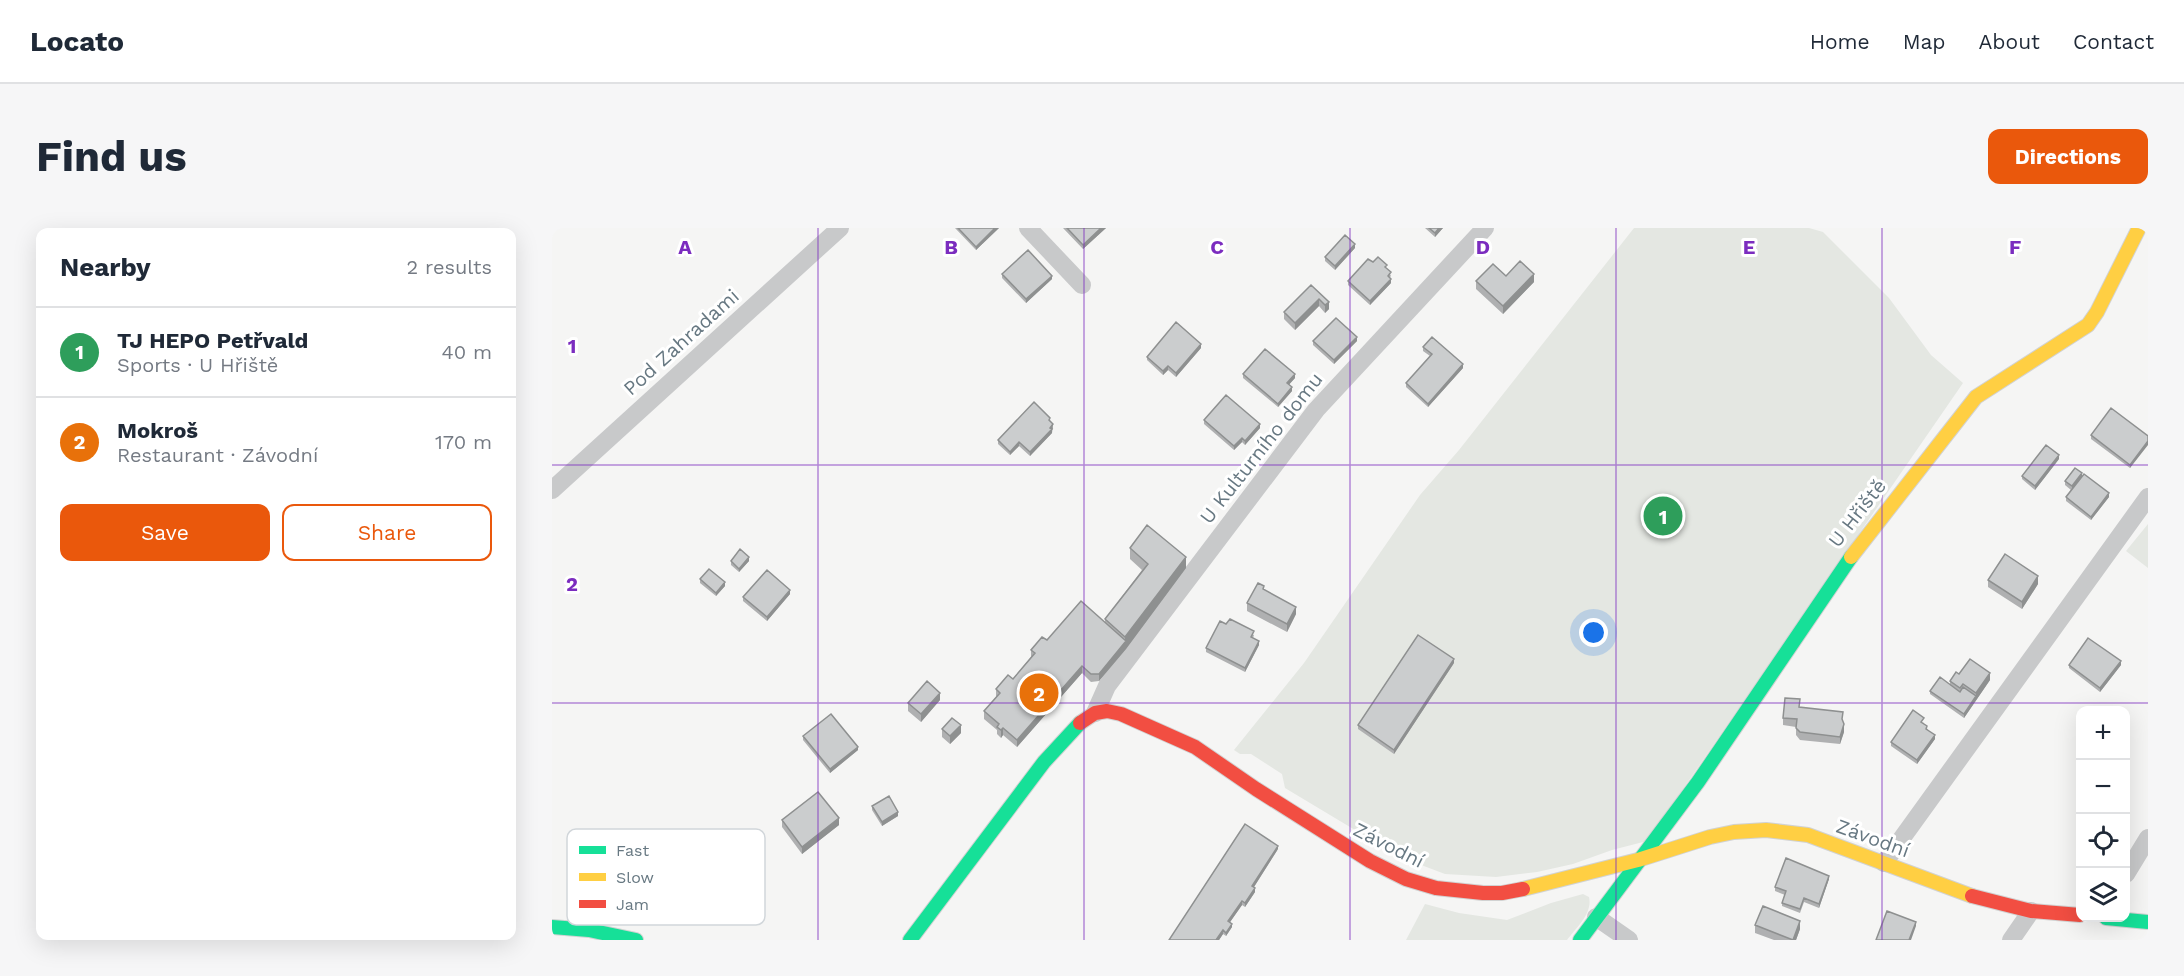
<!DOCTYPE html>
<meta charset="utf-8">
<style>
body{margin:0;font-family:"Work Sans",sans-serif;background:#f6f6f7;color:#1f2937}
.controls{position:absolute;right:18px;bottom:18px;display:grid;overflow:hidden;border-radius:12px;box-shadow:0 6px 24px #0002}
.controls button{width:54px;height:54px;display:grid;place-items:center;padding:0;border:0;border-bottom:2px solid #e0e1e3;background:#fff;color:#1f2937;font:30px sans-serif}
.you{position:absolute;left:1042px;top:405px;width:21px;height:21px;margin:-15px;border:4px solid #fff;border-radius:50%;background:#1a73e8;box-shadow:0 0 0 9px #1a73e833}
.badge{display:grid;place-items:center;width:39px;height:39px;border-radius:50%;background:#ea580c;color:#fff;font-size:20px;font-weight:700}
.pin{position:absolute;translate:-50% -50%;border:3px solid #fff;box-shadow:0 2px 6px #0006}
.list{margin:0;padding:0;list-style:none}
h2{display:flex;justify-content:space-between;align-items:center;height:78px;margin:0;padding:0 24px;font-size:26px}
h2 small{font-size:20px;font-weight:400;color:#747a83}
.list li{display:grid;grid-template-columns:39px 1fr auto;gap:18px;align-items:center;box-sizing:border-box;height:90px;padding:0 24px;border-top:2px solid #e0e1e3}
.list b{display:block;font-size:22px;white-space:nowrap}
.list p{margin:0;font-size:20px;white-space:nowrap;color:#747a83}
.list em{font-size:20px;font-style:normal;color:#747a83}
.actions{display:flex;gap:12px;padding:18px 24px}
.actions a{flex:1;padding:14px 0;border:2px solid #ea580c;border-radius:12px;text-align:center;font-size:21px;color:#ea580c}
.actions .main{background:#ea580c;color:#fff}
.icon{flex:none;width:33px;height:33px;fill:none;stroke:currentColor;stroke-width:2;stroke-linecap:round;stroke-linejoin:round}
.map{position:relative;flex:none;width:1596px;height:712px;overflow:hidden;border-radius:12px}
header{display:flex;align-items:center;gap:36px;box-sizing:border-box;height:84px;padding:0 30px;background:#fff;border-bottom:2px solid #e0e1e3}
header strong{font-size:28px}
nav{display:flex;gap:33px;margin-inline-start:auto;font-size:21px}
.intro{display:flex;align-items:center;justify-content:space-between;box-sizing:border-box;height:144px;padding:0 36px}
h1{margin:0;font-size:42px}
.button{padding:15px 27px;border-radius:12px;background:#ea580c;color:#fff;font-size:21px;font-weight:700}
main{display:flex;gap:36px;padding:0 36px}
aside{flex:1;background:#fff;border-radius:12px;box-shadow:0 6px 24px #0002}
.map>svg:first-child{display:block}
.green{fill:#e4e7e2}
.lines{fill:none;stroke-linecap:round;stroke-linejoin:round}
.fast-casing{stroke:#d1d2d2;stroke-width:16}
.slow-casing{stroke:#d1d2d2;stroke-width:16}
.jam-casing{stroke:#d1d2d2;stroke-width:16}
.street{stroke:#c8c9ca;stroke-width:18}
.fast{stroke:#16e098;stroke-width:14}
.slow{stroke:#ffcf43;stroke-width:14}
.jam{stroke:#f24e42;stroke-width:14}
.wall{fill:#afb0b1}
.shaded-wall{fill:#8e9090}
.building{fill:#cbcdce;stroke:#8e9090;stroke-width:1.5}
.grid{fill:none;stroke:#7b2cbf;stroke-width:1.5;stroke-opacity:0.55}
.labels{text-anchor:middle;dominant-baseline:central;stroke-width:6;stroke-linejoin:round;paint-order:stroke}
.street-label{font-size:20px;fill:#677882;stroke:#fff}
.key{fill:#fff;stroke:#d1d6da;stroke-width:1.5}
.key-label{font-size:16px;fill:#677882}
.grid-label{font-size:20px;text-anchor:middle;font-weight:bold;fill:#7b2cbf;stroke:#fff;stroke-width:6;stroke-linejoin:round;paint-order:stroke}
</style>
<header>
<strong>Locato</strong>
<nav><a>Home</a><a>Map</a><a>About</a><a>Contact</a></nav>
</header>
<div class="intro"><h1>Find us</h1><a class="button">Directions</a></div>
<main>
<aside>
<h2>Nearby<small>2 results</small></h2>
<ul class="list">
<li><span class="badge" style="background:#2e9e5b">1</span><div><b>TJ HEPO Petřvald</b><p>Sports · U Hřiště</p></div><em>40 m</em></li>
<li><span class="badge" style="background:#e8710a">2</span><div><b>Mokroš</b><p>Restaurant · Závodní</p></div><em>170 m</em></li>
</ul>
<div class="actions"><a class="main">Save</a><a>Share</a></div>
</aside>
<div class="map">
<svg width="1596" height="712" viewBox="0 0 1596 712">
<rect width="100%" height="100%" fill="#f5f5f4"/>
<!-- green -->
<path class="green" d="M1082,0h175l14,4 66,66 42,57 32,28 -316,458 -35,9 -39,14 -36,8 -41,5 -51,-3 -45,-17 -115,-69 -3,-14 -31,-20h-11l-6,-4 70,-87 116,-168 39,-45z
M1596,296v44l-22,-17z
M1031,666l6,3c4,16 -13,31 -22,43h-161l19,-36 34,9 48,7 44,-17z"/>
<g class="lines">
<!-- fast casing -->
<g class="fast-casing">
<path id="fast" d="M1554,690l42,4
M0,699l37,3 47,10
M358,712l134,-178 36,-39
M1028,712l118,-158 153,-225"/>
</g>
<!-- slow casing -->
<g class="slow-casing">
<path id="slow" d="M1299,329l125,-160 112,-72 9,-13 42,-84
M971,661l115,-29 72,-23 24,-5 32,-2 42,5 164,61"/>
</g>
<!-- jam casing -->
<g class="jam-casing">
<path id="jam" d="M528,495l15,-10 12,-2 14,3 74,33 61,42 114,72 36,18 30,9 47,5h19l21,-4
M1420,668l59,15 49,4"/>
</g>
<!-- street -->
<path class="street" d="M476,0l54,57
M0,262l288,-262
M543,485l12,-27 209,-276 169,-182
M1332,635l264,-366
M1574,646l22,-36
M1044,689l33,23
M1459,712l20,-29"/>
<!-- fast -->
<use href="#fast" class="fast"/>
<!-- slow -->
<use href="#slow" class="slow"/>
<!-- jam -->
<use href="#jam" class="jam"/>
</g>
<!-- wall -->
<path class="wall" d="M403,0h44l-23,22z
M511,0h43l-23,21z
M873,0h18l-8,9z
M803,20l-20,22 -10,-9v-4z
M821,34l14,7 4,7 -2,2 2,5 -21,22 -22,-20v-4z
M450,46l50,5 -26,24 -24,-25z
M954,48l28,6 -31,32 -27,-25v-8z
M759,57l18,24 -4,4 -6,-7 -24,24 -11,-11v-7z
M761,113h44l-23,23 -21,-19z
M871,119l40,21 -35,39 -22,-20v-4l24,-27 -7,-5z
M649,120l-25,29 -8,-7 -5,5 -16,-15v-3z
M691,146l52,4 -6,6 3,7 -14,16 -35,-29z
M652,192l56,8 -15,17 -3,-3 -8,8 -30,-26z
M498,193l3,7 -1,2v3l-22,23 -11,-10 -9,9 -12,-11v-4z
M1539,207l57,1 -18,32 -39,-29z
M1507,231l-24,31 -13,-11v-3z
M1530,249l27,20 -18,23 -25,-19v-4l5,-7 -6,-5v-4z
M578,320l56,20 -60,81 -27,32 -8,1 -9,-9 -65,74 -14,-12 -2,3 -4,-4v-4l-13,-11v-8l12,-14v-8l17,-10 18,-22v-7l16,-10 58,-18v-3l37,-49 -12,-11z
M179,333h18l-10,11 -8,-7z
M148,351l25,7 -9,10 -16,-13z
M1436,352l50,4 -16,25 -34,-22z
M712,362l32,24 -9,18 -40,-21v-8z
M238,366l-23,27 -24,-20v-4z
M674,396l28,11 -1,3 6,7 -14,27 -39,-20v-4z
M902,435l-60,91 -36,-25v-4z
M1517,437h52l-21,27 -31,-24z
M1438,452l-26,38 -34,-24v-3l20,-6v-4z
M388,472l-19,22 -13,-11v-8z
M1248,479l43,14 1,11 -4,12 -40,-4 -4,-5v-8l-13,-2v-7z
M1372,494l-1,1 12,16 -18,25 -26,-18v-4z
M390,501l19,4 -11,11 -8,-7z
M251,508l55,14 -28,23 -27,-33z
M320,578l26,10 -16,10 -10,-16z
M230,592l57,5 -37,29 -20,-27z
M726,621l-24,38 1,5 -10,15 -3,-2 -12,17 2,5 -6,9 -3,-2 -4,6h-50z
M151,642l26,33 -20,5 -6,-30z
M1277,651l-10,29 -15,-6 -4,11 -18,-7v-3l3,-8 -10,-4v-4z
M1203,697l45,4 -4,11h-22l-19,-7z"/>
<!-- shaded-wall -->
<path class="shaded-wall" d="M443,0h4l-23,22v-3z
M549,0h5l-23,21v-4z
M887,0h4l-8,9v-4z
M803,16v4l-20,22v-4z
M982,46v8l-31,32v-8z
M500,48v3l-26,24v-4z
M839,51v4l-21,22v-4z
M767,71v7l-24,24v-7z
M777,74v7l-4,4v-8z
M805,109v4l-23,23v-4z
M649,116v4l-25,29v-4z
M911,136v4l-35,39v-3z
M616,138v4l-5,5v-4z
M743,146v4l-8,9v-4z
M740,159v4l-14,16v-3z
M501,196l-1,9 -22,23v-4z
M708,196v4l-15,17v-4z
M690,210v4l-8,8v-4z
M1596,213v4l-18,23v-3z
M467,214v4l-9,9v-3z
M1507,227v4l-24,31v-4z
M1530,245v4l-10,13v-4z
M1557,265v4l-18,23v-3z
M197,329v4l-10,11v-3z
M634,329v11l-60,81 -27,32v-7l26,-32v-5z
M1486,348v8l-16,25v-7z
M173,354v4l-9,10v-3z
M238,362v4l-23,27v-4z
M744,379v7l-9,18v-8z
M707,413v4l-14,27v-4z
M902,431v4l-60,91v-4z
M1569,433v4l-21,27v-4z
M530,438v7l-65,74v-7z
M1438,445v7l-26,38v-4l12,-18v-3z
M388,465v7l-19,22v-8z
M1292,496v8l-4,12v-7z
M409,497v8l-11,11v-8z
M451,500v7l-2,3v-8z
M1383,507v4l-18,25v-4z
M306,519v3l-28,23v-4z
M346,584v4l-16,10v-4z
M287,590v7l-37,29v-7z
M726,618v3l-26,41v-4z
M1277,648v3l-10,29v-4z
M703,660v4l-10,15v-4z
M177,668v7l-20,5v-8z
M690,673v4l-14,20v-4z
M1248,693v8l-4,11h-3z
M1364,694v4l-5,14h-2z
M680,696v3l-6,9v-3z
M671,702v4l-4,6h-3z"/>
<!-- building -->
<path class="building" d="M406,0h37l-19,19z
M515,0h34l-18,17z
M877,0h10l-4,5z
M793,7l10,9 -20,22 -10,-9z
M476,22l24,26 -26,23 -24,-25z
M826,29l9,8 -2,2 6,5 -3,4 3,3 -21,22 -22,-20 20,-22 5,3z
M968,33l14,13 -31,32 -27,-25 17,-17 13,12z
M759,57l18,17 -4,3 -6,-6 -24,24 -11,-11z
M784,90l21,19 -23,23 -21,-19z
M624,94l25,22 -25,29 -8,-7 -5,5 -16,-14z
M880,109l31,27 -35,40 -22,-21 26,-29 -9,-7z
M713,121l30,25 -8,9 5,4 -14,17 -35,-30z
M674,167l34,29 -15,17 -3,-3 -8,8 -30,-26z
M482,174l16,16 -1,2 4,4 -3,4 2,1 -22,23 -11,-10 -9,10 -12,-12z
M1559,180l37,28v5l-18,24 -39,-30z
M1494,217l13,10 -24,31 -13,-10z
M1523,240l7,5 -10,13 -7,-5z
M1532,246l25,19 -18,24 -25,-20z
M595,297l39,32 -61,80 -20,-18 43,-55 -18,-16z
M188,321l9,8 -10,12 -8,-8z
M1453,326l33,22 -16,26 -34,-22z
M157,341l16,13 -9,11 -16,-14z
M215,342l23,20 -23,27 -24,-20z
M706,355l6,3 -1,3 33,18 -9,17 -40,-21z
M529,373l45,40 -27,33h-8l-9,-8 -65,74 -14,-12 -2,2 -4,-3 2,-3 -15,-13 16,-18 -4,-4 12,-14 5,4 22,-26 -4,-3 11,-13 5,3z
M678,391l24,12 -3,6 8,4 -14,27 -39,-20 14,-27 6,3z
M866,407l36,24 -60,91 -36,-25z
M1536,410l33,23 -21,27 -31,-23z
M1418,431l20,14 -14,20 -13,-9 -3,4 -10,-7 6,-9 3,2z
M1388,449l20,15 3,-5 13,9 -12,18 -34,-23z
M375,453l13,12 -19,21 -13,-11z
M1233,470l15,1 -1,8 44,5 -1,7 2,5 -4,13 -40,-5 -4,-4 1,-9 -14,-1z
M1361,482l11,8 -3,4 6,4 -1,3 9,6 -18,25 -26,-18z
M279,486l27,33 -28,22 -27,-33z
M400,490l9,7 -11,11 -8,-7z
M266,564l21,26 -37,29 -20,-27z
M337,568l9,16 -16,10 -10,-16z
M693,596l33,22 -26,40 3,2 -10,15 -3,-2 -14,20 4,3 -6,9 -3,-3 -7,10h-47z
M1234,630l43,18 -10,28 -15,-6 -4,11 -18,-6 4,-12 -11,-4z
M1211,678l37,15 -7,19 -38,-15z
M1335,683l29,11 -7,18h-33z"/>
<!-- grid -->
<path class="grid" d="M266,0v712M532,0v712M798,0v712M1064,0v712M1330,0v712M0,237h1596M0,475h1596"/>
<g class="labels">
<!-- street labels -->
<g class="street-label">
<text transform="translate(129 114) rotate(-42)">Pod Zahradami</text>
<text transform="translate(709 220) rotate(-52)">U Kulturního domu</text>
<text transform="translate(1305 285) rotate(-52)">U Hřiště</text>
<text transform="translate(1321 610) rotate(20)">Závodní</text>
<text transform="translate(837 617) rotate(27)">Závodní</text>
</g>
</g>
<!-- legend -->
<rect x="15" y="601" width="198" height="96" rx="9" class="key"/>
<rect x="27" y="618" width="27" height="8" fill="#16e098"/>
<rect x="27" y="645" width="27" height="8" fill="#ffcf43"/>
<rect x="27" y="672" width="27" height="8" fill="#f24e42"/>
<g class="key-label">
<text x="64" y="628">Fast</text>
<text x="64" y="655">Slow</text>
<text x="64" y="682">Jam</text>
</g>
<g class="grid-label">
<text x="133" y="26">A</text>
<text x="399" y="26">B</text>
<text x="665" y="26">C</text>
<text x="931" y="26">D</text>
<text x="1197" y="26">E</text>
<text x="1463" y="26">F</text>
<text x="20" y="125">1</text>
<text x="20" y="363">2</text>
</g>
</svg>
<div class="controls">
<button>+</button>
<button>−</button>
<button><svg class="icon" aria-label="locate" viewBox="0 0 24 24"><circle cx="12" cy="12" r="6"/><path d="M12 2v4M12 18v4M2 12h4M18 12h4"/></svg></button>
<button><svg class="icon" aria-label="layers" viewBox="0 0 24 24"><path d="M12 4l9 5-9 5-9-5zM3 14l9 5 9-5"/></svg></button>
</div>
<div class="you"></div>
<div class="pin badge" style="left:1111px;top:288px;background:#2e9e5b">1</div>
<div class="pin badge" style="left:487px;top:465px;background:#e8710a">2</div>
</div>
</main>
